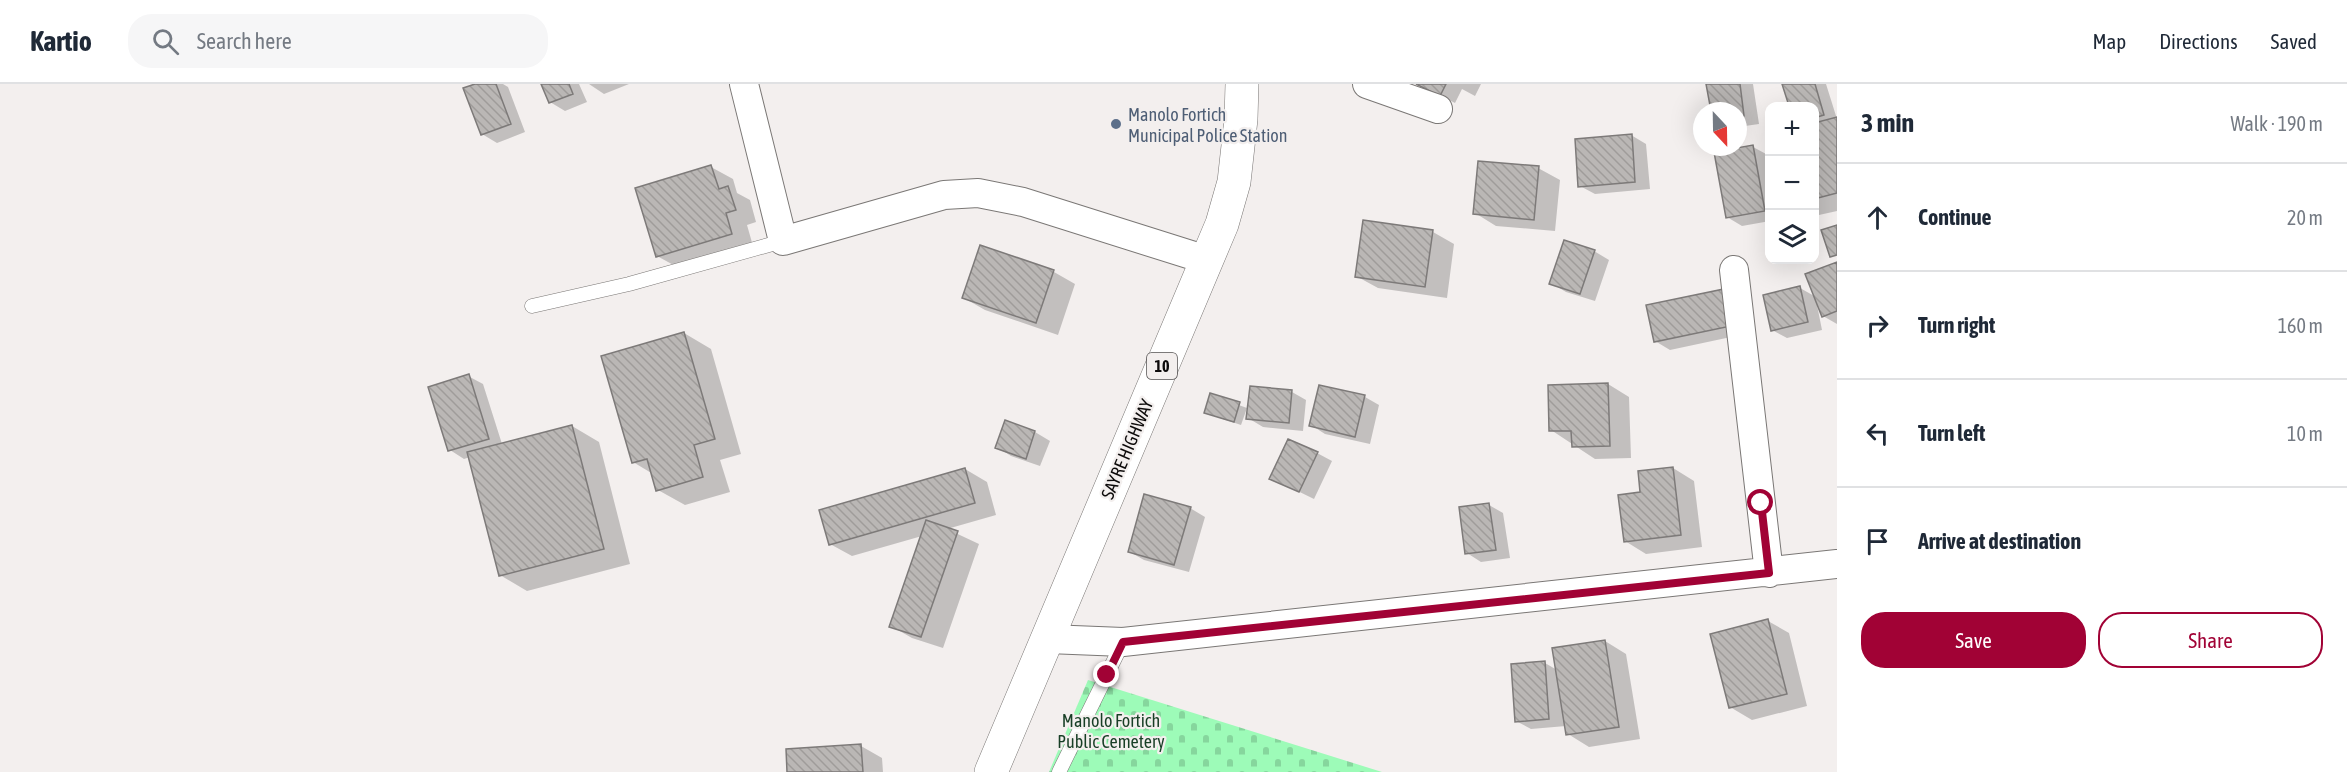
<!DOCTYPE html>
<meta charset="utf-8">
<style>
body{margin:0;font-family:"Asap Condensed",sans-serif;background:#f6f6f7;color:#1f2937}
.controls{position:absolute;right:18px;top:18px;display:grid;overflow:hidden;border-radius:12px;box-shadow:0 6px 24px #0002}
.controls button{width:54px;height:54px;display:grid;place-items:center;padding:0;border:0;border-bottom:2px solid #e0e1e3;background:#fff;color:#1f2937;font:30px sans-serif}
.compass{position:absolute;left:1693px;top:18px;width:54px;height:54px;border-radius:50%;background:#fff;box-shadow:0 6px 24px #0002;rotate:158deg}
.stop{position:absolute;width:18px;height:18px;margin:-14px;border:4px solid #a10235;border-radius:50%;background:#fff}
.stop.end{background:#a10235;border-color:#fff;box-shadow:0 2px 6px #0008}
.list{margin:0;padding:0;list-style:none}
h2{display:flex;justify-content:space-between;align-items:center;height:78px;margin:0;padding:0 24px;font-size:26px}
h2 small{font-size:20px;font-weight:400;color:#747a83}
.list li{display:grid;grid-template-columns:39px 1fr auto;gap:18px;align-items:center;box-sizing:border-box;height:108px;padding:0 24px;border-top:2px solid #e0e1e3}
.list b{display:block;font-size:22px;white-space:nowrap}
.list em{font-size:20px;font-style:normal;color:#747a83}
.actions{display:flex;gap:12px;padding:18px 24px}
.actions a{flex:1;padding:14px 0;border:2px solid #a10235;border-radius:24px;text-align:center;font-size:21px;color:#a10235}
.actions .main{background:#a10235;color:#fff}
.icon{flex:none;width:33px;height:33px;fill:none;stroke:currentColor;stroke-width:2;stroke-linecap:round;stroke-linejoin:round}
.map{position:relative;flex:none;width:1837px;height:688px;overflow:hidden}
header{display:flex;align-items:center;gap:36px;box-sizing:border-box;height:84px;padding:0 30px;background:#fff;border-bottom:2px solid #e0e1e3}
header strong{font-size:28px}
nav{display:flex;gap:33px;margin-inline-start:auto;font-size:21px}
.search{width:420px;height:54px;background:#f6f6f7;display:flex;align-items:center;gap:15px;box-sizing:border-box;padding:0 21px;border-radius:24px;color:#747a83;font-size:22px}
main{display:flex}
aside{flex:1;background:#fff}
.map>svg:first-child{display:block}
.cemetery{fill:url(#cemetery-stones)}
.shadow{fill:#0003}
.building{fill:url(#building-back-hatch);stroke:#7d7a79;stroke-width:1.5}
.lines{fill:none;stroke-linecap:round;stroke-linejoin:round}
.lane-casing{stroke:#7a7775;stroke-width:15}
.street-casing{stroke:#7a7775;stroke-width:30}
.highway-casing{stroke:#7a7775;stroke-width:34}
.lane{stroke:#fff;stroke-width:14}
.street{stroke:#fff;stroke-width:28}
.highway{stroke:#fff;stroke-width:33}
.route{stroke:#a10235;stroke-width:8}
.service-dot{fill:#5c6f8a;stroke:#f3efee;stroke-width:2}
.labels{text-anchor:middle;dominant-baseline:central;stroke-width:4.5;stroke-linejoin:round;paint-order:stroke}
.shield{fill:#f3efee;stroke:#524f4f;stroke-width:1.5}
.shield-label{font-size:16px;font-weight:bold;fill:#0d0b0b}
.service-label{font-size:18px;fill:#4e5e75;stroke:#f3efee;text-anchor:start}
.street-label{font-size:18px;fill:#0d0b0b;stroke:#f3efee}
.park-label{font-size:18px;fill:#183f26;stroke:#f3efee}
</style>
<header>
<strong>Kartio</strong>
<div class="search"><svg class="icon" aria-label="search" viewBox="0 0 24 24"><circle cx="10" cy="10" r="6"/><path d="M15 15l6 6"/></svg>Search here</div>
<nav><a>Map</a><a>Directions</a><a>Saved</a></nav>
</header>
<main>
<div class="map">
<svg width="1837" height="688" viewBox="0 0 1837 688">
<defs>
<pattern id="cemetery-stones" width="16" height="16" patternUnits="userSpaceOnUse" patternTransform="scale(1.5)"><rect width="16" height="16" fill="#9dfbb8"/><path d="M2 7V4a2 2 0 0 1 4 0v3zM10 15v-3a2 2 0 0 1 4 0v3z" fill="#86d69d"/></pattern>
<pattern id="building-back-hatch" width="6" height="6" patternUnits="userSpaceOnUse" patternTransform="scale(1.5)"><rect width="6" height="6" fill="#bab7b5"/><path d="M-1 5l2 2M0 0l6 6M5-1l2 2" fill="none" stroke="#9f9c9a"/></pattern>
</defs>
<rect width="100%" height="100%" fill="#f3efee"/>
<!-- cemetery -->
<path class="cemetery" d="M1088,596l294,92h-333z"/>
<!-- shadow -->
<path class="shadow" d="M479,0h24l5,3 17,45 -28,11 -15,-9z
M543,0h36l8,18 -22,9 -15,-9z
M589,0h40l-25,10z
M1417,0h64l-6,12 -13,-7 -7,14z
M1708,0h45l6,40 -21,3v-16h-26z
M1783,0h43l11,35v92l-18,4 -5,-2v-107h-24z
M1631,51l15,9 4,45 -55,5 -15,-8z
M1753,63l15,8 2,66 -28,5 -15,-9z
M711,83l22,12 4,14 13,7 6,22 -9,3 6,21 -74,22 -22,-12z
M1538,84l22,12 -5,51 -59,-5 -21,-13z
M1365,138l68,10 21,12 -7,54 -69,-10 -22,-12z
M981,163l73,25 21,12 -17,51 -73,-25 -21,-12z
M1594,167l15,9 -14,41 -29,-9 -15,-9z
M1837,179v61l-14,-8 -4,-12 -2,1 5,25 -35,8 -15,-8 28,-42 16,9z
M1724,207l21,43 -75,16 -15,-9z
M684,249l27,16 30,105 -21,6 10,32 -45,13 -27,-15 -5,-16 -20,-12z
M468,292l15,8 19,60 70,-18 27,16 31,122 -103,27 -27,-16 -30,-118 -6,2 -14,-9z
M1608,300l21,13 2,61 -36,1 -44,-29z
M1292,308l14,8 -3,31 -40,-4 -15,-9z
M1211,311l36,13 -6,17 -36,-12z
M1365,313l14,8 -9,39 -45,-10 -14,-9z
M1006,338l29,10 15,9 -10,25 -29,-10 -14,-9z
M1317,369l15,8 -18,38 -43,-21z
M1673,384l21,13 8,66 -56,7 -21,-13 17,-48z
M965,385l22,13 9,33 -49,14 32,15 -36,104 -31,-10 -21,-12 31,-90 -70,20 -22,-12z
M1489,421l14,8 7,45 -29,4 -14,-9z
M1190,424l15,9 -16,55 -45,-12 -14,-8z
M1768,537l21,12 18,73 -55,14 -22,-13z
M1605,557l21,13 14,85 -51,8 -21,-13 -2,-8 -35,3 -15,-8 29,-58 12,7z
M861,662l21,12 1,14h-94z"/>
<!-- building -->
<path class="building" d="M475,0h21l15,40 -30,11 -18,-47z
M541,0h28l4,10 -24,9z
M1416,0h30l-6,12z
M1706,0h34l4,32 -6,1v-6h-27z
M1782,0h33l9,31 -10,3v-12h-25z
M1837,33v76l-23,6v-76z
M1632,50l3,48 -57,5 -3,-48z
M1753,61l12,66 -39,7 -12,-66z
M1478,77l61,5 -5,54 -61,-6z
M711,81l8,24 9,-3 8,24 -10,3 6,21 -76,23 -21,-69z
M1363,136l70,10 -8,57 -70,-10z
M1837,141v30l-7,2 -9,-27z
M1564,156l31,10 -15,44 -31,-10z
M980,161l74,25 -18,53 -74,-25z
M1837,178v49l-15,6 -17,-43z
M1800,202l8,36 -37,9 -8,-36z
M1724,205l7,37 -77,16 -8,-37z
M684,248l31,107 -21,6 9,32 -47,14 -9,-32 -15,4 -31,-107z
M469,290l20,65 -41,12 -20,-64z
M1608,299l2,63 -38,1 -1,-16h-22l-1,-46z
M1319,301l46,10 -10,42 -46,-11z
M1250,302l42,4 -3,33 -43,-4z
M1210,309l30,9 -6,20 -30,-9z
M1005,336l30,11 -9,28 -31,-11z
M572,341l32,124 -105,27 -32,-124z
M1288,355l30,13 -19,40 -30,-13z
M1673,383l8,68 -57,7 -6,-47 22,-3 -2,-21z
M965,384l10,35 -146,42 -10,-35z
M1144,410l47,13 -17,58 -46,-13z
M1489,419l7,47 -31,4 -6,-47z
M926,436l32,11 -37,106 -32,-10z
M1768,535l19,75 -58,14 -19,-74z
M1605,556l14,87 -53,8 -14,-87z
M1545,577l4,58 -34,3 -4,-58z
M861,660l2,28h-76l-1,-23z"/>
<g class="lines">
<!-- lane casing -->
<g class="lane-casing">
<path id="lane" d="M532,222l97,-22 154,-43
M1059,688l64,-130"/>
</g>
<!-- street casing -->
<g class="street-casing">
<path id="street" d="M744,0l39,157 161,-46 34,-2 45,9 184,58
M1367,0l71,25
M1734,186l35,303
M1048,555l75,3 714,-78"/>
</g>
<!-- highway casing -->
<g class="highway-casing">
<path id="highway" d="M991,688l231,-548 12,-42 7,-63 1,-35"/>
</g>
<!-- lane -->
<use href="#lane" class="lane"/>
<!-- street -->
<use href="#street" class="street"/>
<!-- highway -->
<use href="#highway" class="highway"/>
</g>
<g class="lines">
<!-- route -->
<path class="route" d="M1107,591l16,-33 646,-69 -8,-70"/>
</g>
<!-- markers -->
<circle class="service-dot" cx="1116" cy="40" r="6"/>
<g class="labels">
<!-- shield labels -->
<rect class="shield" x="1147" y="269" width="30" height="26" rx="4.5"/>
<g class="shield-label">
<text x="1162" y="282">10</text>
</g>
<!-- service labels -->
<g class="service-label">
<text x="1128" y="30">Manolo Fortich<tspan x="1128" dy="21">Municipal Police Station</tspan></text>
</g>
<!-- street labels -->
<g class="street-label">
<text transform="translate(1127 365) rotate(-67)">SAYRE HIGHWAY</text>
</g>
<!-- park labels -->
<g class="park-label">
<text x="1111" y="636">Manolo Fortich<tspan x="1111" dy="21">Public Cemetery</tspan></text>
</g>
</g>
</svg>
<div class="controls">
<button>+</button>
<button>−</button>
<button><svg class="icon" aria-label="layers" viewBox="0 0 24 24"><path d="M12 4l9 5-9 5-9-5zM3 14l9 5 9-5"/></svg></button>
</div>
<svg class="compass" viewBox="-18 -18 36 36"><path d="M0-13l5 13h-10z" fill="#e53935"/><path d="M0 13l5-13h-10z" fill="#747a83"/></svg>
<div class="stop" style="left:1761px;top:419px"></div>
<div class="stop end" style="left:1107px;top:591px"></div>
</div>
<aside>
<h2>3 min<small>Walk · 190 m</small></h2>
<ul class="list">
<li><svg class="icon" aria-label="ahead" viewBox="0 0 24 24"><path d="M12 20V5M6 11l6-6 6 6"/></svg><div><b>Continue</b></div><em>20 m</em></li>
<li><svg class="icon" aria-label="right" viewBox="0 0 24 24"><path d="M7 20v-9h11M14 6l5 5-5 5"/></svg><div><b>Turn right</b></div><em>160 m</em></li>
<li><svg class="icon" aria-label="left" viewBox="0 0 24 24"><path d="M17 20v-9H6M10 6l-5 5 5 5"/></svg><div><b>Turn left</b></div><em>10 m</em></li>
<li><svg class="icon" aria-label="arrive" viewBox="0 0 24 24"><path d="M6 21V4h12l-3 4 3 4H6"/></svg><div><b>Arrive at destination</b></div></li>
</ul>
<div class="actions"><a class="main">Save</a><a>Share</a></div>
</aside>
</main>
